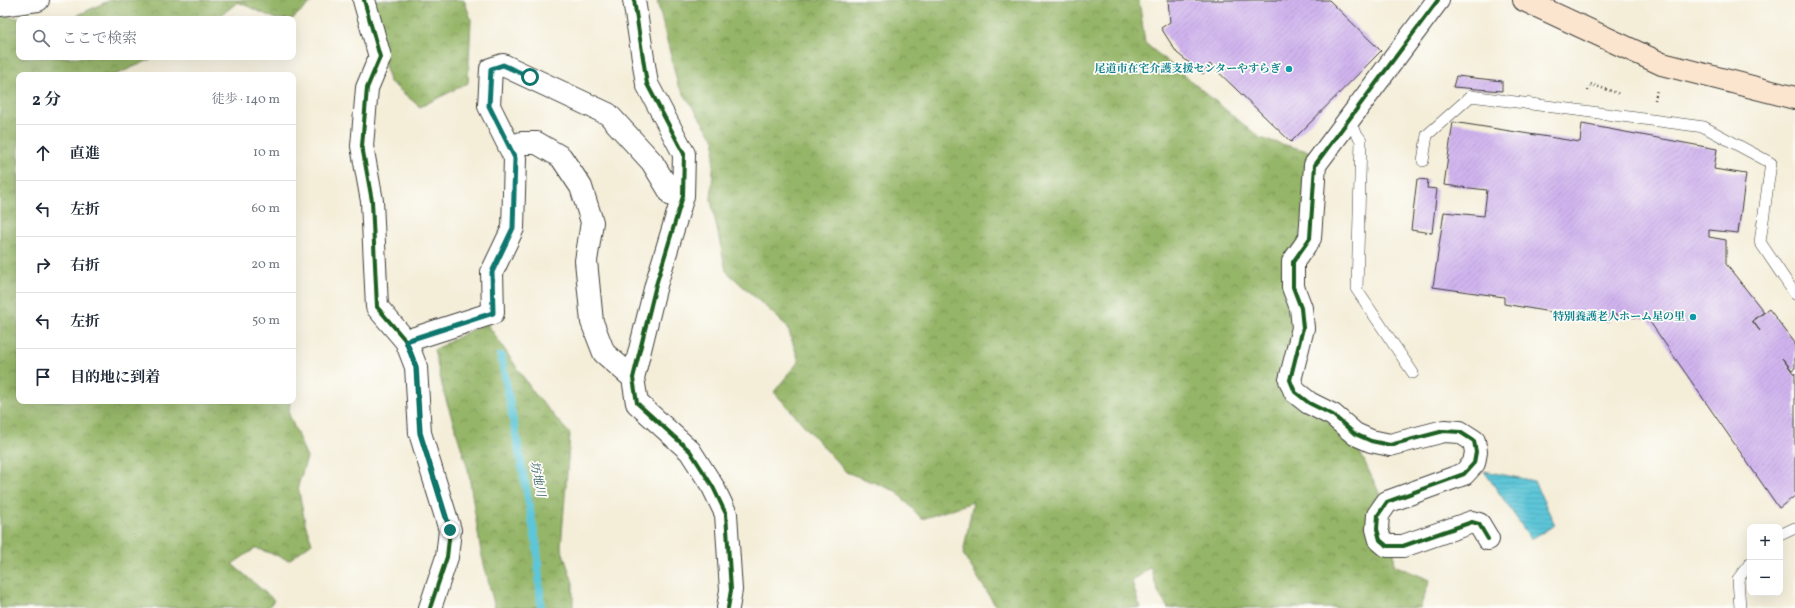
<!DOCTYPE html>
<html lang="ja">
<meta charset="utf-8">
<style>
body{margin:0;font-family:Vollkorn,"Noto Serif JP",serif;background:#f6f6f7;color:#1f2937}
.controls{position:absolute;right:12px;bottom:12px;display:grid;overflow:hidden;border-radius:8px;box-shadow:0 4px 16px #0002}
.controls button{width:36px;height:36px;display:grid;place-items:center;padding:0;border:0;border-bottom:1px solid #e0e1e3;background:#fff;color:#1f2937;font:20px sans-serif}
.stop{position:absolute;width:12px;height:12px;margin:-9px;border:3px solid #0f766e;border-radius:50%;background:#fff}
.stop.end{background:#0f766e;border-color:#fff;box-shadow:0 1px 4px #0008}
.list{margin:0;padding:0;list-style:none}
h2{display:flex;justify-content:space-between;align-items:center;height:52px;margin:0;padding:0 16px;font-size:17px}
h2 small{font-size:13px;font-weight:400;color:#747a83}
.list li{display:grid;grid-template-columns:26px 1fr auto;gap:12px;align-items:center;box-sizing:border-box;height:56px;padding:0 16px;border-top:1px solid #e0e1e3}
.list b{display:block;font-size:15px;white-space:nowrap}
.list em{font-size:13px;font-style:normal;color:#747a83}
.icon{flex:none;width:22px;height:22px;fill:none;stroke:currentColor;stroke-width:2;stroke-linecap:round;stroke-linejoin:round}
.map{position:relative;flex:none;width:1795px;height:608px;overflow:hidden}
.search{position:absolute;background:#fff;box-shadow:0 4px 16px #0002;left:16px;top:16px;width:280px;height:44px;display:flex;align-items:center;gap:10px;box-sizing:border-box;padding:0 14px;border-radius:8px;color:#747a83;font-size:15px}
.panel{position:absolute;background:#fff;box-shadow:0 4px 16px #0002;left:16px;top:72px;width:280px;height:332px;border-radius:8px}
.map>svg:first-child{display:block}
.forest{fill:url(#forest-crowns);stroke:#586842}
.water{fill:url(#water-rules);stroke:#3c717a}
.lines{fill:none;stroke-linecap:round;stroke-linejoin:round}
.stream{stroke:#5dc6d8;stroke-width:8}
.building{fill:url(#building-hatch)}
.lane-casing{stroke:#3c3c38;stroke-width:12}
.street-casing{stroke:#3c3c38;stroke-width:24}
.secondary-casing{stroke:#3c3c38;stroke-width:24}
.path{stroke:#3c3c38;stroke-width:2.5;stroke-dasharray:1 3;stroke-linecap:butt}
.lane{stroke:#fff;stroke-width:11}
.street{stroke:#fff;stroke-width:22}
.secondary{stroke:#fce5cf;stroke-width:22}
.cycleway-casing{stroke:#fdfcf7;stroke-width:6}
.cycleway{stroke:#1b5e20;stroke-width:4}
.route{stroke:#0f766e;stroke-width:5}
.culture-dot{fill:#0f9aa8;stroke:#fdfcf7;stroke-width:1.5}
.labels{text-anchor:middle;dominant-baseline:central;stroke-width:3.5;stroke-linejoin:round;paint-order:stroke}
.culture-label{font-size:11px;font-weight:bold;fill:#0d838f;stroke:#fdfcf7;text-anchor:end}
.water-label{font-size:12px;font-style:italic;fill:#366067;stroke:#fdfcf7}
</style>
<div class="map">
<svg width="1795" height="608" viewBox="0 0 1795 608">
<defs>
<pattern id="forest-crowns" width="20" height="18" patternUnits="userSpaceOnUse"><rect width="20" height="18" fill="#95b568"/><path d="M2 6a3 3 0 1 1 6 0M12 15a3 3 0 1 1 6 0" fill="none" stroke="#799255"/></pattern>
<pattern id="water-rules" width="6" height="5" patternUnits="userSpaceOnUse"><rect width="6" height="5" fill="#5dc6d8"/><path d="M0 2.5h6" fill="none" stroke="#50aab9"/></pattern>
<pattern id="building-hatch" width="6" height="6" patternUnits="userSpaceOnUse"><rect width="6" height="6" fill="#d0b4ee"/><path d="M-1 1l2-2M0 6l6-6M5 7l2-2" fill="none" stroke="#b29acc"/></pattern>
</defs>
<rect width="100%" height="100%" fill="#fdfcf7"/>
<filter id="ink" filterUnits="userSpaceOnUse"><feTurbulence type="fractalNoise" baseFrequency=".025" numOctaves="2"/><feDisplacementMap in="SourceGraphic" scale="8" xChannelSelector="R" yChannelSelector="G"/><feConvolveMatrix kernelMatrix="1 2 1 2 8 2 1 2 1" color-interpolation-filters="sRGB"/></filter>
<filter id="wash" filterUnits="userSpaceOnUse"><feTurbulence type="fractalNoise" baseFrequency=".012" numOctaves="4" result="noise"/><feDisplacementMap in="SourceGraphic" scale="16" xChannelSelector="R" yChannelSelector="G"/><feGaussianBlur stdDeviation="0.9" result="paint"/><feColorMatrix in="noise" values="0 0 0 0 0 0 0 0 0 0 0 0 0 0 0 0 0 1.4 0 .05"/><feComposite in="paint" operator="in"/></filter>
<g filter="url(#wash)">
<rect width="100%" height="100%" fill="#f4eed9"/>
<!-- forest -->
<path class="forest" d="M110,0h204l-22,19h-16l-38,-17 -22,17h-146z
M370,0h94l7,19 -3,64 -48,24 -31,-26z
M657,0h482l6,43 115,95 51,14 -14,156 -4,69 57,54 27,57 18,46 -1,31 36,15 -10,28h-252l-9,-14 -9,-27 -18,15 8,26h-143l-34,-54 10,-52 -51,17 -26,-28 -50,-19 -72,-80 25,-31 -12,-35 -61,-55 -15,-71 4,-59 -37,-56z
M0,15l23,4h-4v38h137l-41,18h-96v326h271l-1,13 18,44 -9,28 7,37 7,20 -23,17 -33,-12 -24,16 42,36 -6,8h-268z
M486,322l48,71 36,41 -9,113 12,36v25h-78l-14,-56 -13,-83 -24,-76 -10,-43z"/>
<!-- water -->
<path class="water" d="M1484,471l50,10 21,44 -24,14z"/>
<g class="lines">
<!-- stream -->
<path class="stream" d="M501,356l36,191 4,61"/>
</g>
<g id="blocks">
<!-- building -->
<path class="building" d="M1168,0h161l52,51 -90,91 -81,-78 -7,10 -26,-21 -16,-25 9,-6z
M1456,76l46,5v10l-49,-4z
M1453,122l127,20 2,-18 135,25 -3,20 32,5 -8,59 -29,-3v7l17,3v24l38,48 -12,9 8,10 -7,-10 16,-12 26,34v25l-3,2 -10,-12 12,16 1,-1v123l-16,12 -131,-189 -38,-5 -1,8 -105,-18v-7l-71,-10 11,-75 40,4 3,-26 -43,-5z
M1417,179l11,1 -1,8 10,1 -5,44 -21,-3z"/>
</g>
</g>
<g filter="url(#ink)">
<use href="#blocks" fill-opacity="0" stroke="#3c3c38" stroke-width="1"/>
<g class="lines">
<!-- lane casing -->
<g class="lane-casing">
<path id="lane" d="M1347,121l14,19 -4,150 56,83
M1423,161l4,-26 44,-39 233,31 67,36 -11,79 35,52
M1780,535l15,-7
M1740,608l-2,-29 12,-16"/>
</g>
<!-- street casing -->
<g class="street-casing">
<path id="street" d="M364,0l16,57 -13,31 -5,58 10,55 5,106 29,34 10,26 4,66 30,97 -3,27 -17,51
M634,0l13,84 37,70 -1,42 -27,89 -23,93 4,25 53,48 23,36 13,27 5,76 -3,18
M1438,0l-123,165 -5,73 -17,24v25l8,21 2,20 -13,52 5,12 14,11 24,12 22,19 16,7 19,4 54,-14 16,1 14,9 2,11 -2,11 -10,11 -77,28 -9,13 -1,14 3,11 7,6h16l69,-24 7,2 9,15
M0,5l38,-5
M511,149l10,-6h16l24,14 20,30 11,35 -6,39 6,61 12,31 29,25
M406,341l87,-28 -1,-41 21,-44 2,-70 -26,-52 2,-37 12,-4 105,49 44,48 20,33 11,1"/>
</g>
<!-- secondary casing -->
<g class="secondary-casing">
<path id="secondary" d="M1524,0l138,64 133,34"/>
</g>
<!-- path -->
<path class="path" d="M1588,91l2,-7 30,10
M1655,100l2,-11"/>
<!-- lane -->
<use href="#lane" class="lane"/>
<!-- street -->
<use href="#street" class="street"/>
<!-- secondary -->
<use href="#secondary" class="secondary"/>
<!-- cycleway casing -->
<g class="cycleway-casing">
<path id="cycleway" d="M364,0l16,57 -13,31 -5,58 10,55 5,106 29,34 10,26 4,66 30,97 -3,27 -17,51
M634,0l13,84 37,70 -1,42 -27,89 -23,93 4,25 53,48 23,36 13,27 5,76 -3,18
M1438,0l-123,165 -5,73 -17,24v25l8,21 2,20 -13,52 5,12 14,11 24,12 22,19 16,7 19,4 54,-14 16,1 14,9 2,11 -2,11 -10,11 -77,28 -9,13 -1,14 3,11 7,6h16l69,-24 7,2 9,15"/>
</g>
<!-- cycleway -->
<use href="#cycleway" class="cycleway"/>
</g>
</g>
<g class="lines" filter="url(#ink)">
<!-- route -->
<path class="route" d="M450,530l-30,-97 -4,-66 -10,-26 87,-28 -1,-41 21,-44 2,-70 -26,-52 2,-37 12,-4 27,12"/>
</g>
<!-- markers -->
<g class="culture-dot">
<circle cx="1289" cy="69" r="4"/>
<circle cx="1693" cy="317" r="4"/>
</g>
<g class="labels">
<!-- culture labels -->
<g class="culture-label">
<text x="1281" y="69">尾道市在宅介護支援センターやすらぎ</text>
<text x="1685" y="317">特別養護老人ホーム星の里</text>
</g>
<!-- water labels -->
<g class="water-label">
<text transform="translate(537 479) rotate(79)">坊地川</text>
</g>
</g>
</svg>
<div class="controls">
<button>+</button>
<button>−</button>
</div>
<div class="stop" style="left:530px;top:77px"></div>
<div class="stop end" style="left:450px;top:530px"></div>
<div class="search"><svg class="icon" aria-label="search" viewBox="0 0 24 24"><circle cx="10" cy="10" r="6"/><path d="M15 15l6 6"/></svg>ここで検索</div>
<section class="panel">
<h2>2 分<small>徒歩 · 140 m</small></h2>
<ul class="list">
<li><svg class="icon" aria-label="ahead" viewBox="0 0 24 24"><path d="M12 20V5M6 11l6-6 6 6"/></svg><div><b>直進</b></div><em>10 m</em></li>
<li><svg class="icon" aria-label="left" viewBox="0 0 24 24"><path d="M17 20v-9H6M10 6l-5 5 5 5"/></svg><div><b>左折</b></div><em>60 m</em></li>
<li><svg class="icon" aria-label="right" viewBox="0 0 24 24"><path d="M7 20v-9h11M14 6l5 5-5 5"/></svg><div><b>右折</b></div><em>20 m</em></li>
<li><svg class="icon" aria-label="left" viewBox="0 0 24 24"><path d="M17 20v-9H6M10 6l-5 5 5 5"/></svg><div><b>左折</b></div><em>50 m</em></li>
<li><svg class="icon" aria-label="arrive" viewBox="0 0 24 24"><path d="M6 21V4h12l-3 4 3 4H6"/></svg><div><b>目的地に到着</b></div></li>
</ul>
</section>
</div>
